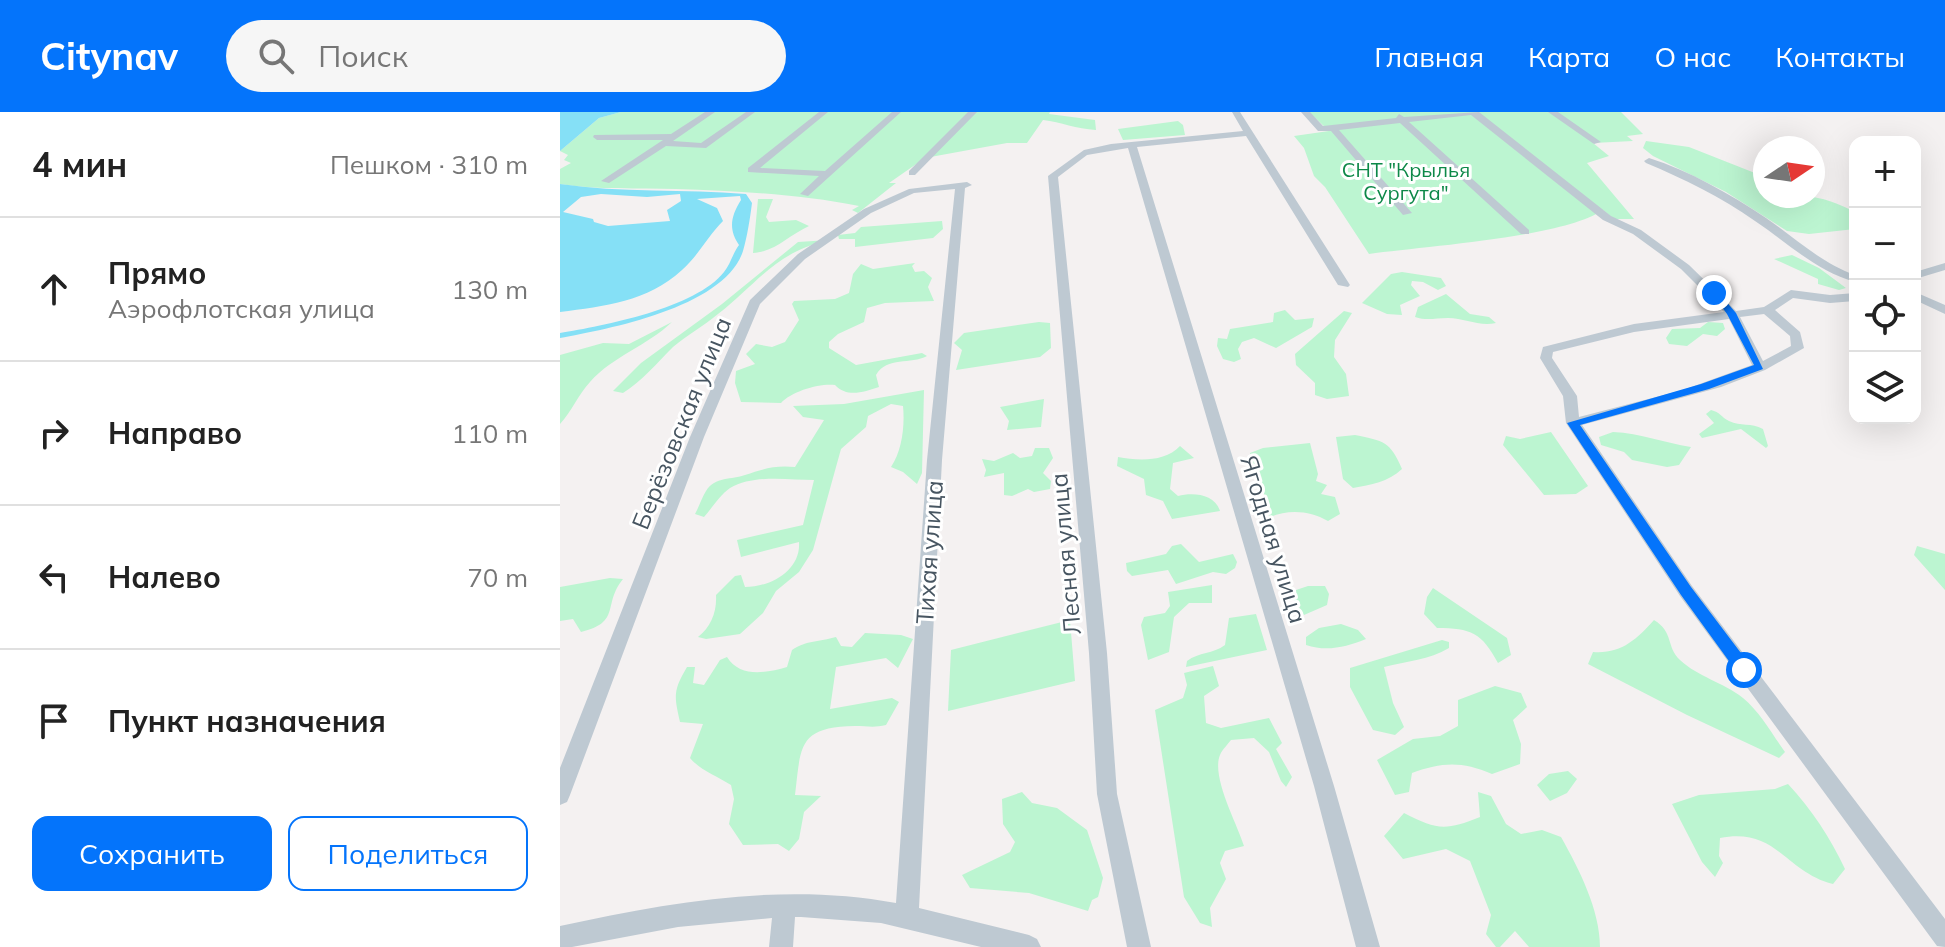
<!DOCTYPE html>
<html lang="ru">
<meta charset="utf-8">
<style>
body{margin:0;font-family:Mulish,sans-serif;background:#f6f6f6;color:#222}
.controls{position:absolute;right:24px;top:24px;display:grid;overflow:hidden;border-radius:16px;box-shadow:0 8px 32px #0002}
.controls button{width:72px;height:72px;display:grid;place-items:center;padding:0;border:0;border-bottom:2px solid #e0e0e0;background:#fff;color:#222;font:40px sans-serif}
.compass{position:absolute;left:1193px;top:24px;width:72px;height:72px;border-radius:50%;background:#fff;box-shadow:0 8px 32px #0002;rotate:77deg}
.stop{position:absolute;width:24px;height:24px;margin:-18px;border:6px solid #0474fb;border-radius:50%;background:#fff}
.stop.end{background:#0474fb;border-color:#fff;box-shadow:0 2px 8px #0008}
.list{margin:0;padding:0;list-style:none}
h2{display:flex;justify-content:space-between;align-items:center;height:104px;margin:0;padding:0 32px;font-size:34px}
h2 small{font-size:26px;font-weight:400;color:#767676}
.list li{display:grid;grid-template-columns:52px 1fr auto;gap:24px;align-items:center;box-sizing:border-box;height:144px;padding:0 32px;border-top:2px solid #e0e0e0}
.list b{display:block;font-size:30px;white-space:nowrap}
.list p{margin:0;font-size:26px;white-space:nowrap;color:#767676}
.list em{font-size:26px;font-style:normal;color:#767676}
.actions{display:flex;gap:16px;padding:24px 32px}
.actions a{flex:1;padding:18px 0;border:2px solid #0474fb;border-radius:16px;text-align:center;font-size:28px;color:#0474fb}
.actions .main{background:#0474fb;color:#fff}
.icon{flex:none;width:44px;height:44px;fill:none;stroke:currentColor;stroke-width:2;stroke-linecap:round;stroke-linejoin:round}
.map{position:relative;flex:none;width:1385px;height:835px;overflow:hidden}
header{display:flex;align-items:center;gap:48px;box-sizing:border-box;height:112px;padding:0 40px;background:#0474fb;color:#fff}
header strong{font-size:38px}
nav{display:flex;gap:44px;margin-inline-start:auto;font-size:28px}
.search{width:560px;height:72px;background:#f6f6f6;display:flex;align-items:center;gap:20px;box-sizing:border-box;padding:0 28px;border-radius:44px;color:#767676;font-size:30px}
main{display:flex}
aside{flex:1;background:#fff}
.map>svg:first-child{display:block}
.green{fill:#bcf5d1}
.water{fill:#85e0f6;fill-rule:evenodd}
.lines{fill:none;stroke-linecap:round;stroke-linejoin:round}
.street{fill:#bec9d2;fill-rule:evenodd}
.route{fill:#0474fb}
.labels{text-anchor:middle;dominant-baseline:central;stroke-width:6;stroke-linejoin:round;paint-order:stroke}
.far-park-label{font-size:20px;fill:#0d8848;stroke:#fff}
.street-label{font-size:24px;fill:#475561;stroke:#fff}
</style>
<header>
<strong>Citynav</strong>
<div class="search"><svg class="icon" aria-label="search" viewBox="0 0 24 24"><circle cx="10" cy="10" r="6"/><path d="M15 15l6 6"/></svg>Поиск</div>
<nav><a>Главная</a><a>Карта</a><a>О нас</a><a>Контакты</a></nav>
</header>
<main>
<aside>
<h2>4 мин<small>Пешком · 310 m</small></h2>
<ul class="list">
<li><svg class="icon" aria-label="ahead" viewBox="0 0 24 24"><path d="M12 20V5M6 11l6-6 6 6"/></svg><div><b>Прямо</b><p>Аэрофлотская улица</p></div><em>130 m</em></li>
<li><svg class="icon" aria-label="right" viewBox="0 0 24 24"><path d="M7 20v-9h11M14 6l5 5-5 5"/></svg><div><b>Направо</b></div><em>110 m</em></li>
<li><svg class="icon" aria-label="left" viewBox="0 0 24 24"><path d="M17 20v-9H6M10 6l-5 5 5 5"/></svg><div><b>Налево</b></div><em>70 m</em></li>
<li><svg class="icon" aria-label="arrive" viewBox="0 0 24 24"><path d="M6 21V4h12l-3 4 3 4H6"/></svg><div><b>Пункт назначения</b></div></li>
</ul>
<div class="actions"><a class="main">Сохранить</a><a>Поделиться</a></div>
</aside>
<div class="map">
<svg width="1385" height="835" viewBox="0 0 1385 835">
<rect width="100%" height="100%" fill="#f4f1f1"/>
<!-- green -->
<path class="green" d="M61,0h429l-1,2 46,6 1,10c-20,-1 -35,-8 -53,-10l-16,23h-20l-82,15 -36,25h7l-38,30 -6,-3 7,-4c-59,-12 -122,-15 -183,-17 -39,-1 -77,1 -116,-5v-15l11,-6 -7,-3 4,-5 -8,-4 39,-33z
M749,0h312l22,22 -16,2 6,5 -40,2 16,13 -22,7 47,56h-20l-11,-9c-41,28 -179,36 -234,44l-44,-67 -11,-11 -10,-28 -10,-12 35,-5z
M618,9l5,4 2,10 -62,5 -5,-11z
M1086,29l43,6 76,30v19c43,0 51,-3 90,16v17l-46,5 -22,-3 -61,-39 -73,-36 -10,-8z
M198,87h15l-7,18 3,5 27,-2 13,6c-20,9 -34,26 -56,27z
M382,109l1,8 -10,9 -78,9v-8h-16l-1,-4 17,-2 6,-6z
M269,128c-55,13 -70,42 -111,74 -14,12 -31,21 -45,33 -16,16 -31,34 -50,46l-10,-2 28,-28 81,-59 76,-62z
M1232,143l27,13 27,20 -7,2 -21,-6v-5l-44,-20z
M355,151l-3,3 3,6 9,-1 8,7 -4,9 6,14 -49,2 -18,5 -3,14 -26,12 -9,8v6l27,17 66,-12 5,3c-16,9 -40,0 -51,19l3,12c-15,5 -32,11 -44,-2 -15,-2 -43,6 -54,18l-40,-1 -6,-19 1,-12 19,-7 -9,-10 10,-10 16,3 13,-5 14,-22 -7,-16 2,-3 41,-2 14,-6 4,-19 8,-10 12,5z
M842,160l39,6 5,8 -8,4 -15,-8 -11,-1 -1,4 9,11 -20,9 2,10 -15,-1 -25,-11 29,-29z
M886,182l24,20 19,3 7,6c-17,4 -31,-5 -48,-5 -13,0 -21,3 -33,-1l3,-10z
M725,198l10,10 19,-2 -2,9 -36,21 -22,-10 -12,4 -4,7 3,10 -7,3 -11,-3 -6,-13 1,-8 9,1 3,-10 43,-7 1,-9z
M784,199l8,2 -17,27 -1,17 12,17 3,22 -22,3 -12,-4v-12l-19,-18 -1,-11z
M112,210c-25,24 -59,34 -82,60 -12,13 -18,29 -30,42v-69l43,-12 26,1z
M479,210l11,1 1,25 -11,9 -84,13 6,-20 -8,-7 10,-10z
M1148,210l15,1 2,6 -8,7 -14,-2 -16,12 -18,-2 -3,-6 6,-9 28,-1z
M364,278l-2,83 -5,11 -14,-12 -12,-5c11,-16 14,-41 12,-61l-12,-2 -23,12 -2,11 -25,22 -28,101 -14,22 -23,19 -13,22 -23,21 -34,5 -8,-2c13,-10 19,-25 18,-42l19,-19 6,-1 4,12c26,0 56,-17 54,-45l-58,15 -4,-17 66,-15 11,-45c-25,0 -60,-6 -84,8 -10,7 -18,20 -26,29l-9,-3c4,-7 7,-17 11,-23 9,-15 26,-11 39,-16 18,-6 30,-10 50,-8l29,-47 -21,-3 -10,-11 51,-2z
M484,287l-3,28 -34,3 2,-9 -9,-14z
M1151,298c9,2 10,7 18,11 12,6 22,1 34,8l5,17 -2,2 -25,-19 -39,9 -3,-4 15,-11 -8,-9z
M991,320l37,54 -12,8 -32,1 -41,-50 3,-9 14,3z
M1053,320c28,1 51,11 78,15l-12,18 -12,2 -35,-7 -8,-8 -23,-7 -2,-8z
M795,323c29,6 35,6 47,34 -14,13 -31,16 -49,19l-10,-9 -7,-42z
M750,331l8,31 -2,7 11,4 -6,9 14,3 5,17 -12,7c-18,-10 -38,-12 -58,-4 -7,-11 -4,-20 -8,-33 -4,-12 -12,-18 -12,-31l13,-5z
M620,334l14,12 -21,5 -3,26 8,7c15,-4 37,-2 42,15l-48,8 -9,-18 -17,-6 -2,-16 -27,-13 1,-9c21,4 47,5 62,-11z
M475,336h14l4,10 -10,15 8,8 -1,8 -16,3 -6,-3 -16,7 -8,-1v-22l-20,4 2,-7 -4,-11 12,2 19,-8 7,5 12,-2z
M621,432l18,18 34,-8 4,8 -2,6 -9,6 -13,-2 -37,12 -8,-14 -36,6 -5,-5 -1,-8 40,-9 6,-8z
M1357,434l28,8v36l-31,-35z
M50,466l13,1c-21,26 -1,43 -42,53l-8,-13 -13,2v-34z
M652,473v18h-23l-15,14 -5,35 -21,8 -7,-35 3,-8 21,-4 5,-7 -2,-14z
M748,474h17l4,8 -2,11 -23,10 -11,-17 3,-8z
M873,476l74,50 4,17 -13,8c-16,-30 -27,-35 -61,-35l-13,-14 3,-17z
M696,502l11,36 -81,17 1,-6c12,-9 26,-7 38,-16l4,-27z
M510,508l5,61 -127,30 3,-61z
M1094,508c20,12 12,27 26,40 18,17 43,22 63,38 17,14 29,36 42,54l-6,6 -92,-43 -99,-51 5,-12c28,2 43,-12 61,-32z
M781,512l17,6 8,9c-20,8 -39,13 -60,6v-8l13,-9z
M305,521l36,2 12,4 -15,29 -12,-10 -50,9 -6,42 62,-11 7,4 -13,23c-12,3 -19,1 -31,1 -58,1 -54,21 -60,69l26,1 -17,16 -5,27 -10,12 -11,-7 -35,1 -14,-21 5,-25 -3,-14c-14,-9 -30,-14 -41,-27l13,-34 -23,-2c-6,-27 -7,-31 7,-55h8l-2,16 11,2 16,-25 7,-3c13,21 39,16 60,10l5,-17c15,-10 27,-8 44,-13l5,9 11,1z
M882,528l7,2v6c-20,12 -42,13 -65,19l9,36 11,24 -9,8 -22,-5 -23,-43v-19z
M653,554l6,20 -15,10 2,27 15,5 48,-10 13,25 -6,6 16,28 -6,10 -5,-6 -12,-29 -15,-14 -23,2c-3,4 -9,10 -11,15 -9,22 17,68 24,91l-19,5 -5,12 6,16 -16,29 2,19 -12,-4 -16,-26 -29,-187 28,-12 4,-13 -3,-12z
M935,574l26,7 6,14 -14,13 8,24 -1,20 -28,10c-30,-13 -50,-12 -80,-1l-3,19 -14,3 -18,-35 36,-21 27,-3 18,-10v-26z
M1008,659l9,8 -10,14 -17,8 -13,-16 12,-11z
M1228,672c24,26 42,53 57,85l-12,15c-48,-12 -56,-57 -113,-46l-1,18 4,7 -8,14 -13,-15 -30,-58 27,-9 76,-6z
M462,680l10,11 25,5 30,22 16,48 -5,19 -6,3 -4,11 -59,-18 -59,-5 -8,-13 48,-23 5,-10 -12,-18 -1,-25z
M918,680l13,4 15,28 15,10 21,-4 19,7c18,32 39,73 39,110h-71l-14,-16 -15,16h-4l-10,-13 5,-19 -21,-54 -24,-12 -43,10 -19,-23 20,-23c33,17 41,18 76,4z"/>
<!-- water -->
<path class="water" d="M0,0h61l-22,6 -39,33z
M0,72c61,9 124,5 186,10l6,9c-2,16 -5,34 -9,48 -18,56 -134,78 -183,87v-5c43,-7 136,-25 164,-61 6,-7 9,-19 15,-27 -11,-16 -8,-29 2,-45l-1,-4 -43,3 20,9 6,13c-15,15 -25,35 -41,49 -35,32 -77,36 -122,42zM41,82l46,3 33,-3 1,7 -14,9 3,11 -62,5 -14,-4 -1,-3 -30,-7 18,-15z"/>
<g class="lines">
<!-- street -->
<path class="street" d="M145,0h10l-42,29 28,2 45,-31h9l-49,36 -40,-2 -57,37 -8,-2 62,-41h-66l-4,-3 1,-2 77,-1z
M259,0h9l-68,56 65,3 67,-59h9l-93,84 -8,-2 19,-18 -71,-4v-4z
M408,0h9l-62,63h-6v-4z
M672,0h8l110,173 -2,2 -10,-2 -92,-149 -109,11 197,639 46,161h-24l-42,-161 -186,-638 -41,7 -29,22 49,476 10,141 34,153h-24l-30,-153 -8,-141 -41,-477 36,-26 27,-6 132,-13z
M741,0h9l13,14 73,-8 3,-4 5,3 75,-5 132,104 30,14 48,35 47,46 28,-4 27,-17 39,5 25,-2v8l-25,2 -37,-5 -18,12 25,22 4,16 -39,22 -44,17 -139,38 110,161 253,333v28l-8,-1 -257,-350 -114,-173 -3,-27 -23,-38 3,-11 91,-23 90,-12 -43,-43 -48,-35 -30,-14 -132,-105 -62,7 120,108v4h-8l-121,-111 -61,7 73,83 -9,2 -72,-84h-13zM1204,202l26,22 1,10 -28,15 -23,-44zM1169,207l23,46 -69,25 -104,27 -2,-21 -25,-38 1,-6 81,-20z
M988,0h10l43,30 -7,2z
M1089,46c41,13 81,36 117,60 29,20 55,45 89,57v7c-39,-11 -67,-39 -100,-61 -34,-24 -71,-42 -109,-58l-2,-2z
M407,70l5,3 -7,3 -23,272 -23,448 110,27 8,4 4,8h-60l-100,-24 -80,-6h-6l-2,30h-24l3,-29 -94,9 -106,20h-12v-21c110,-24 224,-44 336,-23l31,-443 28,-271 -41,4 -43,20 -66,46 -45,45 -56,133 -134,358 -3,7 -7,3v-37l130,-331 60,-137 48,-46 66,-45 45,-20z
M1385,151v7l-30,9v-7z
M1355,180l30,13v9l-30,-14z"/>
</g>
<!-- route -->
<path class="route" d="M1150,179h7l19,22 27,56 -54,20 -129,36 111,162 59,78v10h-11l-58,-80 -114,-172 134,-39 53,-19 -27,-51z"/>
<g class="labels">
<!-- far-park labels -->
<g class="far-park-label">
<text x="846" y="57">CНТ "Крылья<tspan x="846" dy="23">Сургута"</tspan></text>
</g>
<!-- street labels -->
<g class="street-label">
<text transform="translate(121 311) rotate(-68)">Берёзовская улица</text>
<text transform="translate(714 427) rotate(73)">Ягодная улица</text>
<text transform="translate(369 440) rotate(-86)">Тихая улица</text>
<text transform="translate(505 442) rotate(-95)">Лесная улица</text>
</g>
</g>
</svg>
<div class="controls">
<button>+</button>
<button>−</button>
<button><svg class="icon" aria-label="locate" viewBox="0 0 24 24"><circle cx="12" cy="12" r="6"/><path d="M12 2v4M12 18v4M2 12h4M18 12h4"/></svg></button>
<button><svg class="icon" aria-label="layers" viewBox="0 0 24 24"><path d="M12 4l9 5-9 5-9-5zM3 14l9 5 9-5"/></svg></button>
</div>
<svg class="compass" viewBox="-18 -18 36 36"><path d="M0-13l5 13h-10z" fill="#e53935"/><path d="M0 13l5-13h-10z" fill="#767676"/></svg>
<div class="stop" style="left:1184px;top:558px"></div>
<div class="stop end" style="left:1154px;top:181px"></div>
</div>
</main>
